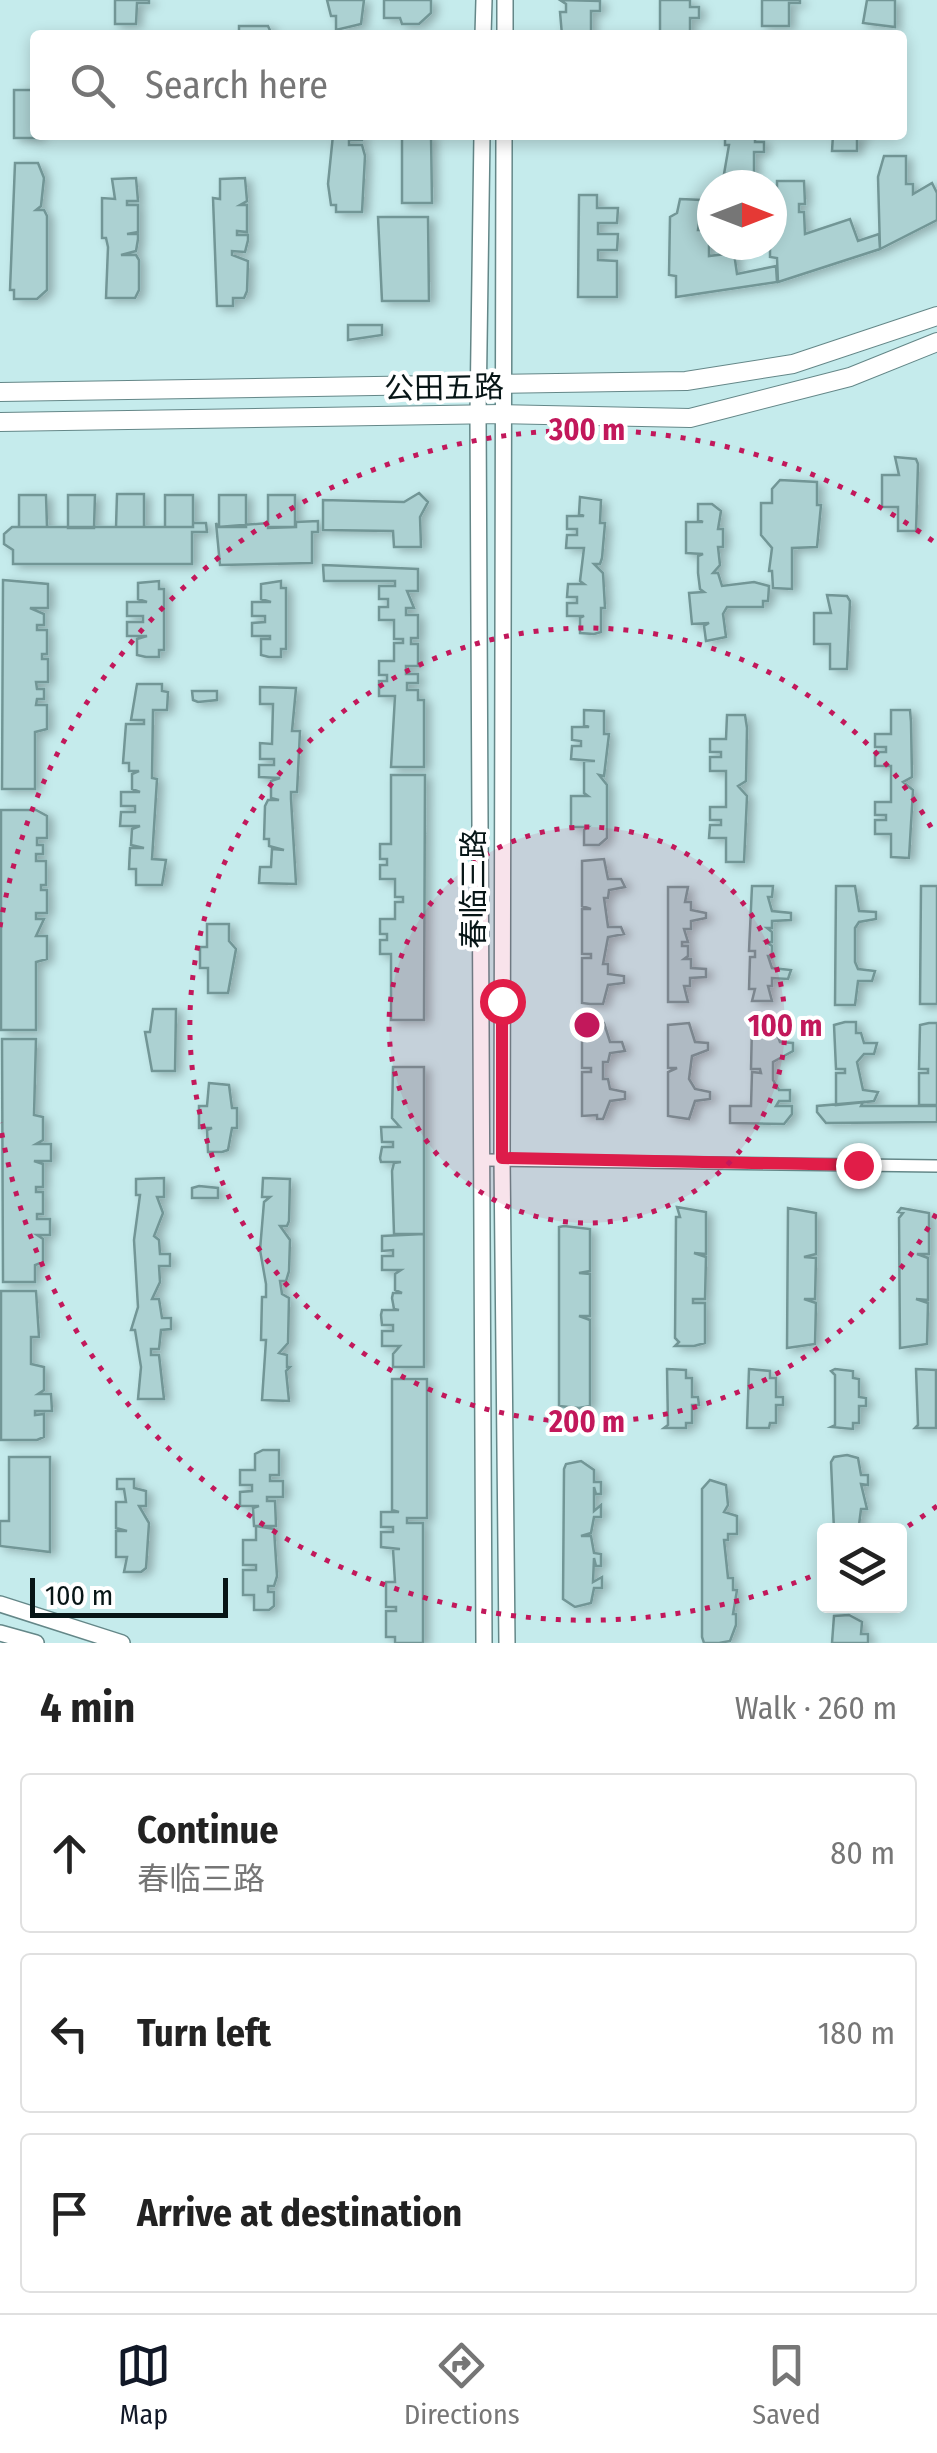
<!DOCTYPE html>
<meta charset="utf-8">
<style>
body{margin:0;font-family:"Fira Sans Condensed","Noto Sans SC",sans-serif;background:#f2f2f2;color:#222}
.controls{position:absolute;right:30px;bottom:30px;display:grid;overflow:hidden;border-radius:10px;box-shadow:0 5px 15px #0003}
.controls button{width:90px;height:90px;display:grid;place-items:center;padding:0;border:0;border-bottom:2px solid #e0e0e0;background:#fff;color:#222;font:50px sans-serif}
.compass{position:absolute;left:697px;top:170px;width:90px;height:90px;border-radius:50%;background:#fff;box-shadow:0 5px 15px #0003;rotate:90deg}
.scale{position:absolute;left:30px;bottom:25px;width:198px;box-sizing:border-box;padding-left:10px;border:5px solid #071516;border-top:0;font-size:28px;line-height:35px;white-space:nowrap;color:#071516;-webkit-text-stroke:8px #fff;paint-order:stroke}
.stop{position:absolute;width:30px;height:30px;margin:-22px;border:8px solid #e11d48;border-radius:50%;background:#fff}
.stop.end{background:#e11d48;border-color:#fff;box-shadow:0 2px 10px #0008}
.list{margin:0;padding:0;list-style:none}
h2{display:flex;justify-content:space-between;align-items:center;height:130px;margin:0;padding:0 40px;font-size:42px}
h2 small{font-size:32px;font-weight:400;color:#767676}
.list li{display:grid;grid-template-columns:65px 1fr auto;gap:30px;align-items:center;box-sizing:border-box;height:160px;margin:0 20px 20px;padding:0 20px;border:2px solid #e0e0e0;border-radius:10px}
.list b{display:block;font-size:38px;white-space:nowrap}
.list p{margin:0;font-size:32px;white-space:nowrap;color:#767676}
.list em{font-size:32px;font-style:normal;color:#767676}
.icon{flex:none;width:55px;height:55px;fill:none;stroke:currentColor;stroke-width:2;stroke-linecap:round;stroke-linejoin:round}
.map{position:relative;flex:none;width:937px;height:1643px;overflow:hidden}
.search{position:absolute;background:#fff;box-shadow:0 5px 15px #0003;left:30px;right:30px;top:30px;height:110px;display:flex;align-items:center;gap:25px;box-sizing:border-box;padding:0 35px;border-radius:10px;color:#767676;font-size:38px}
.sheet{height:670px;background:#fff}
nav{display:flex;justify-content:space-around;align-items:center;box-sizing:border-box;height:140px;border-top:2px solid #e0e0e0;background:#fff;font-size:28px;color:#767676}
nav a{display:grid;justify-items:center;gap:5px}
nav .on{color:#111827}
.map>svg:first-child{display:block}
.building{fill:#acd1d2;stroke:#729696;stroke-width:2.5;filter:url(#shadow)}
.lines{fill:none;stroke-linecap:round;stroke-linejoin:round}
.minor-casing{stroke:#648788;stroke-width:14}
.tertiary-casing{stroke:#648788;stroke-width:18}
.secondary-casing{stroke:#648788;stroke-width:20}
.minor{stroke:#fff;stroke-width:11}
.tertiary{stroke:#fff;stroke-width:15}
.secondary{stroke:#fff;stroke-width:18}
.route{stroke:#e11d48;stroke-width:12}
.ring{fill:none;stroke:#c2185b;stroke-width:5;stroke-dasharray:5 10}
.labels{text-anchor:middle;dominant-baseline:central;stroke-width:8;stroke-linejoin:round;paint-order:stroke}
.street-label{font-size:30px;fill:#071516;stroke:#fff}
.centre{fill:#c2185b;stroke:#fff;stroke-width:5}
.ring-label{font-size:30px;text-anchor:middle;font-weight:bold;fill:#c2185b;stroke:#fff;stroke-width:8;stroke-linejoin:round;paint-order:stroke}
</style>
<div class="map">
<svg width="937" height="1643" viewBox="0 0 937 1643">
<defs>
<filter id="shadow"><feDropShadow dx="5.5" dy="3" stdDeviation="5" flood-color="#0004"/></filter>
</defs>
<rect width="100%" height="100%" fill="#c5ebec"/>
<!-- building -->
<path class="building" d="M115,0h34v3h-12l-1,21h-21z
M327,0h37l-3,24 -25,6v-14h-5z
M384,0h47v13l-12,11h-17l-2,-6h-16z
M560,0l40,1v10h-9v24h-29l-2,-23h6v-8z
M660,0h30v7h9v11h-9v17h-30z
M762,0h38v3h-11v23h-27z
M867,0h28v27l-32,-4z
M239,26h29l4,9h-33z
M14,90h21v45h6l-4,3h-23z
M362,135v5h-13v5h13l3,11 -3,56h-26v-7h-5l-3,-21 5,-49z
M402,135h29l1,68h-30z
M725,135h30v7h9v10h-10v22h-30l5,-29h-4z
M833,135h30v3h-6v13h-25z
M884,156h22v28h7v10l19,-11 5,10v27l-57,29 -2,-72z
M15,163h23l6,15 -3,28 -5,4h8l3,6v74l-10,9h-23v-9h-4z
M136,178l2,23h-11v4h11v27l-11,2h11v5l-2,12 -15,4h15l3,5v30l-4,8h-29l2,-51 -2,-9h-4v-40l13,1 -3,-20z
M245,178l2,23 -7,4h7v27l-10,-1v4h11v5l-3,12 -13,-1v4l16,6 -1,30 -3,7h-11v8h-16l-4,-108 7,1v-20z
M777,181h27l1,23h-6v8h5l1,22 45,-15 8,22 21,-7 1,15 -102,33 -1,-24 -7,-1v-10l2,-51h5z
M579,195h18v13h21l-1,15h-19v11h20l-1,16h-19v10l19,1v36h-39z
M680,199l22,1 -4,30h11v26l25,-3 3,21 39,-8 1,16 -101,15v-21l-7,-1 1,-58 7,-4z
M378,217h50l1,84h-47z
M348,325h34v10l-34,5z
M895,457l21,2 2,5 -2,67h-18v-24h-16v-32h17z
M780,480l37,2v23h4l-4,42 -25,1v41l-19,-1 -1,-17h-3l3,-23 -11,-13v-32h11v-14z
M419,493l9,9 -8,15 1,30h-27l-1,-16 -70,-1v-30l81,2z
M117,494h27v33h-28z
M19,495h27l1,32h-28z
M68,495h27l-1,33h-26z
M165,495h28v32h-28z
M219,495h27v32h-27z
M268,495h27v32h-27z
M580,497l21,3 -1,23h5l-3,35 -2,6h-6l9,9 2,35h-4v24l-7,2 -14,-1v-15l4,-2h-17v-13h10v-6h-10l1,-13h16l-4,-3 4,-33h-18l1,-13h10v-6h-10v-13h17l-5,-2z
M698,504h14l9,7 -3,18h5v18h-5l2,18 -7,8h5l4,13 32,-4 15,4 -1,15h-5v6h-36l-4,7 3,23 -20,4 -2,-15 5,-3 -17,1 -3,-31 15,-1 -4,-3 -2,-16v-17l5,-2 -17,-1v-31h17l-5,-2z
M318,521v11h-6v31l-92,2 -4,-42 2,4 50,-4v5l28,-1v-5z
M193,523h13l1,9h-15v32h-179v-14l-9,-6v-10l8,-7h181z
M323,565l95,4v22h-11l7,17h-8v7h12v23h-7v6h7v22h-12v8h12v9h-11v7h11v10h6v67h-33l4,-71h-16v-15h8v-6h-8v-14h15v-18h9v-4h-9v-19h-15v-13h9v-8h-9v-13h16v-5h-71z
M3,580l45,4v24h-18l14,6v11h-7v5h10v24h-5v5h6v23h-12l1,7h7v10h-7l-1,6h11v24l-12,3v57h-33z
M159,581v8h5v61h-5v7h-13l-9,-2v-16l10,-3h-20v-14h16v-6h-16v-14h20l-9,-3v-16z
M281,581v7h5v61h-5v8h-12l-8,-2v-16h9v-3h-18v-13l13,-1v-6h-13v-14h19l-10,-3v-15z
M827,595l20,1 3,5 -3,68h-17v-25h-16v-31h17z
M137,684h25v7l6,1 -1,18h-14l-1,68 5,1 -5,80 14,1 -4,25h-26v-16h-7l1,-21h14l-13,-3 1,-16 8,-3h-20l1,-14h14v-6h-14v-14h19l-8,-3v-15l7,-3h-10v-8h-6l3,-39h18v-4h-13z
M260,687l36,1 -4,43h8l-3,61h-6v7l5,85 -37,-1 1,-16h11l1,-18 12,1 -15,-4v-7h-5l1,-33 3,-6h11l-8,-2v-17l9,-3 -21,-1v-12h15v-6h-14v-16l12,1 1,-40h-13z
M192,691h25v9l-19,2 -5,-2z
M584,710l20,1v23h5l-5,42 -5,-1 8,10v53l-8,7h-15v-15l4,-3h-17v-31h17l-4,-3v-32h11l-24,-2 1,-13h9v-5l-9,-1v-13h17l-5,-2z
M891,710h19l1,12 1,55 -9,5 10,8 -4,68 -18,-1v-23h-16v-14h11v-5h-11v-13h16v-36h-16v-14h11v-5h-11v-13h16z
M727,715h18l2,13 -1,53 -8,5 9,10 -3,66h-18v-24h-17l1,-13h11v-5h-11v-13h16v-36h-16v-14h11v-5h-11v-13h16z
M391,775h34l-1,245h-33v-66h-11v-14h7v-6h-7v-15h15v-17h8v-5h-8v-18h-15v-14h7v-6h-7v-15h11z
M1,810h35l11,6v22h-10v7h6v9h-7v7h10v24h-5v5h6v23h-11v6h8l-8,17h11v23l-11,3v68h-35z
M604,859l4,20h13l4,8 -16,3 -1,8h-4l4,29h13l3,7 -16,3 -5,27h5v10l16,2v7l-16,2 -5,19h-13l-8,-1v-45h9v-4h-9v-45h9l-9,-3v-45z
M752,886h21l-1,11h-4l4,14 19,2v7l-19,1v7h-5l5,4v10h-6l6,4v10h-4l4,12 19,2 -3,9 -16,-1v8h-4l4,15h-20l3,-12h-6l1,-32h5v-6h-6z
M836,886h19l4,25 17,1v7l-17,3 -4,6v34l3,7 17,2 -3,10h-14l-3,24h-20z
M921,886h16v118h-17z
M668,887h20l-3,15h6v8l15,3v5l-15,3v8h-7l4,13h-6v4h6v10l-4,3h7v9l15,1v8l-16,1v8h-6l4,16h-20z
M207,924h22v17l7,8 -8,44h-20v-25h-8v-21h7z
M153,1009h23l-1,62h-23l-7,-39h5z
M845,1022h11v11h5l3,10h13l-3,11h-10l-7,8 6,28 15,2 -4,9 -38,4v-32h9v-4h-9l-2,-44z
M604,1023l6,19h12l3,9 -15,2 -2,9h-5v17h5l2,10 15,3v7l-15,2 -7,18h-6v-4l-15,1v-44h9v-4h-9v-43z
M689,1023l6,19 13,1v7l-16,6 -3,23 6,10 15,3v7l-15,2 -6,18 -21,-3v-44l9,-4h-9v-43z
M773,1023l7,19 13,1v8l-20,11v18l6,10h11v11h-11l-3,5h16v8l-8,10 -54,-1v-17h21l1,-34 9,1 -1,-4h-9l1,-43z
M929,1023h8v82h-18v-32h9v-4h-9l1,-44z
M2,1039h34l-2,76 9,2v23l-7,4h15v17h-17l9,3v23h-7v5h7v22h-6v5h13v16h-13l6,4v23l-8,3v17h-32z
M393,1067h31v167h-30l-2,-63 2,-8 7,-1h-20l-1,-4 2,-11h11v-5h-11l-1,-15h19l-8,-9z
M209,1083l20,2 3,23h5v20h-5l-4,22 -6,2h-14l-1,-22 5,-2h-13v-22h8z
M863,1102l-2,4h76v16l-111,1 -9,-11v-6z
M164,1178v19h-7l6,16 -9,23 5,4 1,14h10v12h-11l1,16 -8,17h7l3,19h9v11l-10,1 -2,19h-8v6h8l5,44h-26l3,-32 -6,-37h-4l7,-23 -4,-67 6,-45h-4v-16z
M263,1178l27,1 -1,42 -2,5h-7l10,14 -1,31 -3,10h-6l2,13 7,4 -1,45 -9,10 8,2v12h3l-4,4 3,30 -27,-1 4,-60h-5l1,-43h4v-13l-6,-34 4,-48 6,-5h-8z
M199,1186l19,2v10h-26v-10z
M677,1207l29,5v42l-12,-1 12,4 -1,42h-12v4h12v40l-11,3h-19l4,-4 -4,-4 1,-121h4z
M788,1208l28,5v41l-12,3 12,1 -1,41h-11l12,4 -1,41 -28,4z
M901,1208l28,5v41h-12l11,4v42l-12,-1 12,4 -1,41 -27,4 -1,-130 4,-5 -5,-1z
M564,1226l26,3v42l-11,2 11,1v42h-11l11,4v86l-11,2 -20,-2v-179z
M424,1234v133h-31v-13l7,-8h-18v-15h11v-6h-11l-1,-10 1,-5h17l-5,-1 -2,-11 1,-5h9l-7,-3v-16l6,-4h-19v-14h11v-6l-11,1v-15z
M1,1291h35l3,46h-8v27l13,3v23l-6,4h13l1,17h-17v4l9,-1v23l-7,3h-36z
M667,1369l19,1v8h6v19h6l1,8h-7v18h-6v5h-22l4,-3z
M749,1369l21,2v7h6v19h7v8h-7v18h-6l-1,5h-22z
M835,1369l18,2v7l6,1v18l7,1v8h-7v17h-6v6l-22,-2 4,-2v-50l-4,-4z
M916,1369l20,1v58h-21l3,-3z
M392,1379h35v139h-20v5h16v120h-28v-6h-9v-26h10v-4h-10v-25h9l-2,-33h7l-19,-2v-15h12v-5h-12v-15h18l-7,-2z
M263,1450h16v25h-9v6h13v16h-16v4h8l1,25h-22l-1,-18 6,-2h-19v-14l12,-1v-6h-12v-15h15v-16z
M847,1455l11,3 3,17h7v10l-7,-1 6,25h-6l-2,16h-11l11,5h-25l-3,-68 3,-5z
M9,1457h41v95l-50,-6v-25h9z
M581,1461l13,9v12h7v12h-5l-2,-7v24l7,-6v12h-7l-3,16 -10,3h10l3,17 7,1v12h-5l-2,-8 -1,24 9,-5v11h-8l-3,15 -16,4 -12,-8 1,-130 2,-5z
M117,1479h17v9l12,3v15h-7l10,17 -3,45 -5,4h-17l3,-15h-11v-26h11l-11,-3v-26h10l-2,-13h-7z
M710,1480l16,5 2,20 -4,7 13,4v18h-9v6h-4l4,38h5v12h4l-4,24h3v11l-6,16 -11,2h-15l-2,-6v-148z
M256,1526l18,3 3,47 -3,10h-6v6h6v14l-5,4h-15v-15h-11v-25h13v-5h-13v-25h13z
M849,1615l13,7 -1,12h7v9h-36l2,-27z"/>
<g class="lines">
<!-- minor casing -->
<g class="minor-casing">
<path id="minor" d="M484,1160l453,6"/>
</g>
<!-- tertiary casing -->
<g class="tertiary-casing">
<path id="tertiary" d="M483,35l1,-35
M505,35v-35
M482,135l-4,279 6,1229
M504,135l-2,1023 5,485
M0,1604l122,39
M0,1633l36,10"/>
</g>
<!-- secondary casing -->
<g class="secondary-casing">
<path id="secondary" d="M0,392l686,-11 107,-17 144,-48
M0,422l501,-8 189,4 160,-41 87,-35"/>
</g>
<!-- minor -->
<use href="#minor" class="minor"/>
<!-- tertiary -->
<use href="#tertiary" class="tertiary"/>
<!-- secondary -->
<use href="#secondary" class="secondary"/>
</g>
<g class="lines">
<!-- route -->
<path class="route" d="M502,1001v157l356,7"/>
</g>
<!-- distance rings -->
<circle cx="587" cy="1025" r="198" fill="#c2185b" fill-opacity=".12"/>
<g class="ring">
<circle cx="587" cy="1025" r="198"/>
<path d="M936 1214A397 397 0 1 1 936 836"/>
<path d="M937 1506A595 595 0 0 1 902 1530M824 1571A595 595 0 0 1 0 1123M0 927A595 595 0 0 1 937 544"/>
</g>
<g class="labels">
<!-- street labels -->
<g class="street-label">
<text transform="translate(444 388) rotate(-1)">公田五路</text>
<text transform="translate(474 889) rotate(-90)">春临三路</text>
</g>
</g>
<circle cx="587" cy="1025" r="15" class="centre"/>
<g class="ring-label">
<text x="587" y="440">300 m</text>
<text x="785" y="1036">100 m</text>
<text x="587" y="1432">200 m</text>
</g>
</svg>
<div class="controls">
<button><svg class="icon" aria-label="layers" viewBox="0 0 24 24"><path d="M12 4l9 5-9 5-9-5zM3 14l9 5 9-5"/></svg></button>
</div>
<svg class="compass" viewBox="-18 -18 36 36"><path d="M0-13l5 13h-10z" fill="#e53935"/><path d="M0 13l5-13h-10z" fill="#767676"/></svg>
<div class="scale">100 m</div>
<div class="stop" style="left:502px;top:1001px"></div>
<div class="stop end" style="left:858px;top:1165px"></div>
<div class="search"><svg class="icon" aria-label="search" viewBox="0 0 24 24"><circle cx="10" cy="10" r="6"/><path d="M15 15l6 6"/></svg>Search here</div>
</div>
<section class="sheet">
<h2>4 min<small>Walk · 260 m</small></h2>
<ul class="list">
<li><svg class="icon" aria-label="ahead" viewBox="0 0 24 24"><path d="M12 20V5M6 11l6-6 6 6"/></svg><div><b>Continue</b><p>春临三路</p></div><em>80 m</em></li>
<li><svg class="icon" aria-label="left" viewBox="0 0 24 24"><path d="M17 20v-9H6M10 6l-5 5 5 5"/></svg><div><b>Turn left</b></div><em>180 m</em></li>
<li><svg class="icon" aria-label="arrive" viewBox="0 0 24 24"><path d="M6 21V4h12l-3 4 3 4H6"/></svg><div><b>Arrive at destination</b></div></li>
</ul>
</section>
<nav>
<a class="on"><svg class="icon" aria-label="map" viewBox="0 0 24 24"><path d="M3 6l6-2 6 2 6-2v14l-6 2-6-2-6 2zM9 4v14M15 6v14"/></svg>Map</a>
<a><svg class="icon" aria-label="directions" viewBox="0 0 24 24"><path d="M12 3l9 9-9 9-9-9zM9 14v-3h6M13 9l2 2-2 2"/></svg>Directions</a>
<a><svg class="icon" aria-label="saved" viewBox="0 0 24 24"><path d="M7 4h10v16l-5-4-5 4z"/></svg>Saved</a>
</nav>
